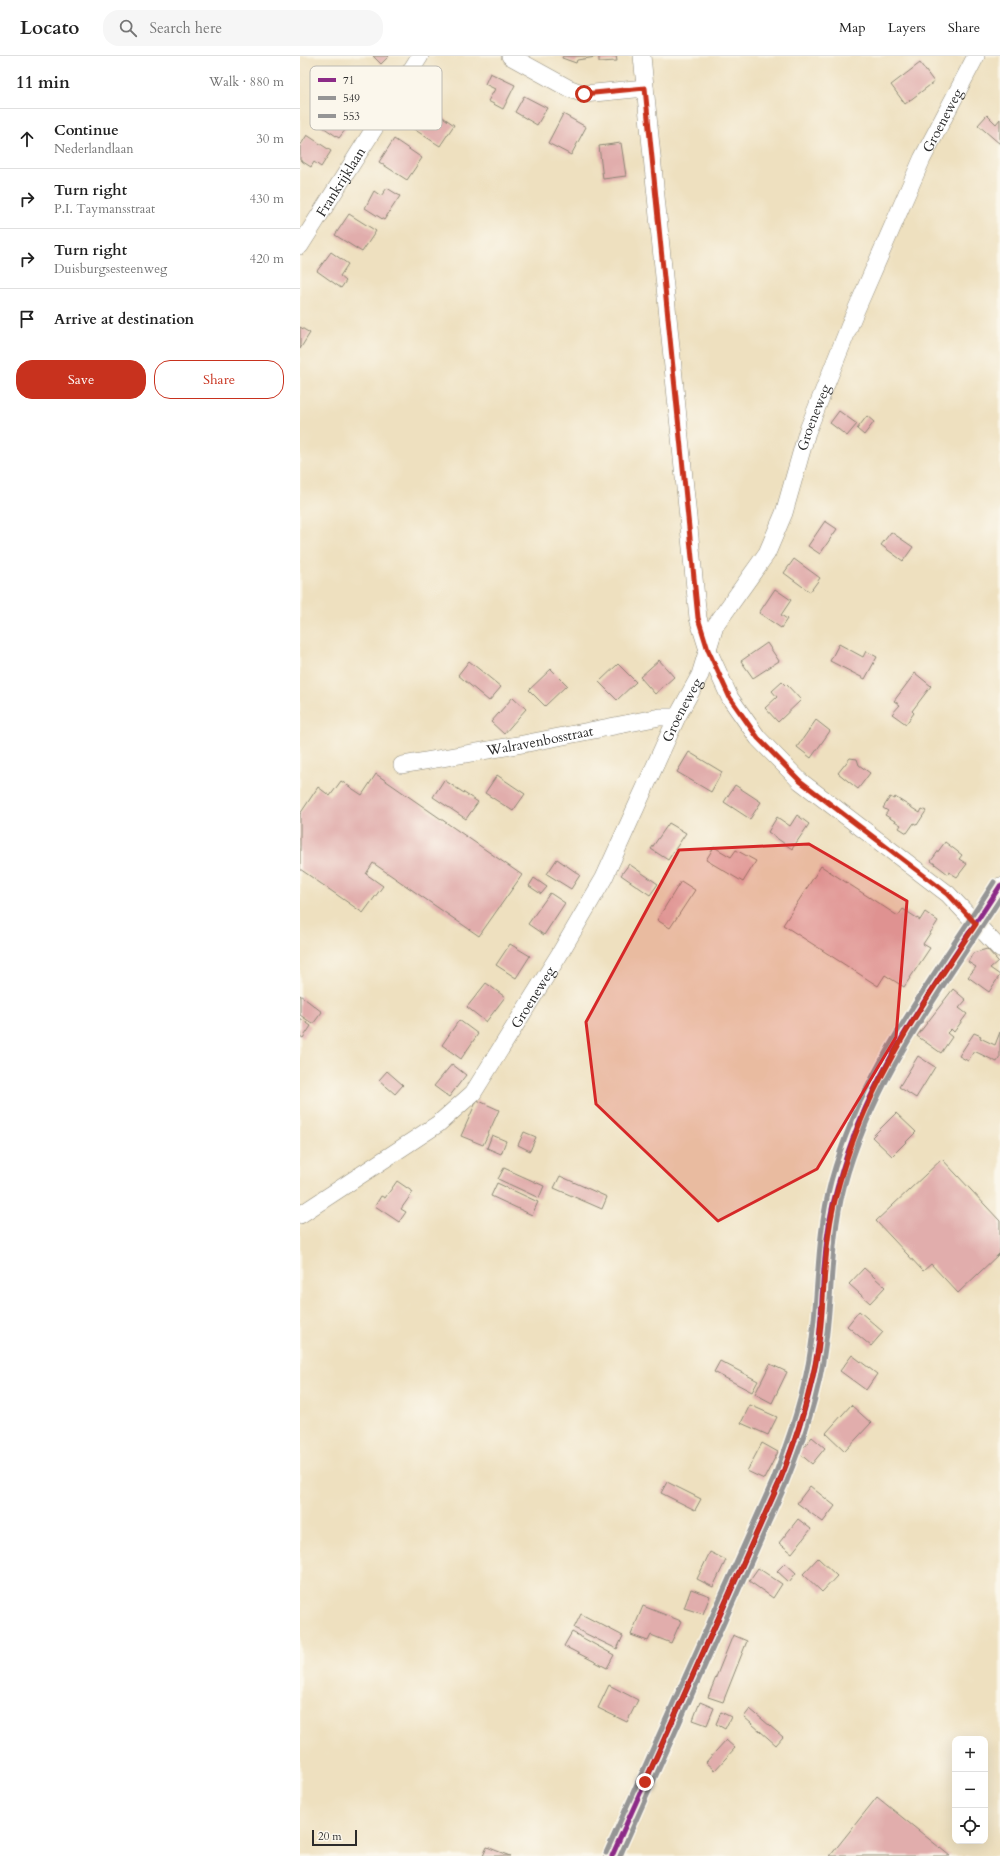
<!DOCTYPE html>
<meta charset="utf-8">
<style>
body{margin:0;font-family:Cardo,serif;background:#f6f6f6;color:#222}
.controls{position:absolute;right:12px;bottom:12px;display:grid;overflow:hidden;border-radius:8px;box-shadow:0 4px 16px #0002}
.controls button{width:36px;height:36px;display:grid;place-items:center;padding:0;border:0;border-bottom:1px solid #e0e0e0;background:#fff;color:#222;font:20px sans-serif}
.scale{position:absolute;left:12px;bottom:10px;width:45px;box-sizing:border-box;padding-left:4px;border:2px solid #2b2b2b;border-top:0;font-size:11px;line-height:14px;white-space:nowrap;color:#2b2b2b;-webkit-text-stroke:3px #fbf7ec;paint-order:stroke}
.stop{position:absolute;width:12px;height:12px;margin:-9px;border:3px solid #c8321e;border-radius:50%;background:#fff}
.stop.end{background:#c8321e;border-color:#fff;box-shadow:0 1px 4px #0008}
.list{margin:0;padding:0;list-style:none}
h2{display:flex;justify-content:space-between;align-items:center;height:52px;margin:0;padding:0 16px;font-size:17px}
h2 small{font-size:13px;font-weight:400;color:#767676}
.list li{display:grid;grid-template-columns:26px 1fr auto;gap:12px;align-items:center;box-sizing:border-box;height:60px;padding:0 16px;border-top:1px solid #e0e0e0}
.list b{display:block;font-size:15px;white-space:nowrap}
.list p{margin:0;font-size:13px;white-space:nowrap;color:#767676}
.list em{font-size:13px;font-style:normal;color:#767676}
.actions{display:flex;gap:8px;padding:12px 16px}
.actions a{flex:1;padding:9px 0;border:1px solid #c8321e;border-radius:16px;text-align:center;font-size:14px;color:#c8321e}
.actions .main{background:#c8321e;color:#fff}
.icon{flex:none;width:22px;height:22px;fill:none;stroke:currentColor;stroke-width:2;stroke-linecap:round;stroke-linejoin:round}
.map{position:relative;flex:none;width:700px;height:1800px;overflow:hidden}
header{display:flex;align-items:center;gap:24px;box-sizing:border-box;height:56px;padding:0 20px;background:#fff;border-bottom:1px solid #e0e0e0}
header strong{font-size:19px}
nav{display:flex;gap:22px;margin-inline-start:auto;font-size:14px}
.search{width:280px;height:36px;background:#f6f6f6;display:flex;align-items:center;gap:10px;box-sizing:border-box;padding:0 14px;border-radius:16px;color:#767676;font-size:15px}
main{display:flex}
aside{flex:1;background:#fff}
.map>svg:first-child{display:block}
.building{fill:#e1adac}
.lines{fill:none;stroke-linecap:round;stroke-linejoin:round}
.minor-casing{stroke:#8c8675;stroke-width:18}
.minor{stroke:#fff;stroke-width:17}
.bus-1-casing{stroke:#fbf7ec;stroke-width:8}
.bus-2-casing{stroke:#fbf7ec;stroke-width:8}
.bus-3-casing{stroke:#fbf7ec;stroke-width:8}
.bus-1{stroke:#8c2b87;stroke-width:5}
.bus-2{stroke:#959595;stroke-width:5}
.bus-3{stroke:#959595;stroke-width:5}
.route{stroke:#c8321e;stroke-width:5}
.marked{fill:#d62828;fill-opacity:0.2;stroke:#d62828;stroke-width:3;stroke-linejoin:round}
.labels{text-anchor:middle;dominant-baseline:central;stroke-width:3;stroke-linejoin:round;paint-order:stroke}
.street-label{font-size:14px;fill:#2b2b2b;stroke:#fbf7ec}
.key{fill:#fbf7ec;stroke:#bdbab2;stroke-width:1}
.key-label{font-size:11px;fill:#2b2b2b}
</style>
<header>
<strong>Locato</strong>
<div class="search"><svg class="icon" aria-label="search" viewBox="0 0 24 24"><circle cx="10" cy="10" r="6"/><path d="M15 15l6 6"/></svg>Search here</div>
<nav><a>Map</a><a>Layers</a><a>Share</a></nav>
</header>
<main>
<aside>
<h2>11 min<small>Walk · 880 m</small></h2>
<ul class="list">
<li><svg class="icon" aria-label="ahead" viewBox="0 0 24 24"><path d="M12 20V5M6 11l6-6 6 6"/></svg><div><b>Continue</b><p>Nederlandlaan</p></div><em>30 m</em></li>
<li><svg class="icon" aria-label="right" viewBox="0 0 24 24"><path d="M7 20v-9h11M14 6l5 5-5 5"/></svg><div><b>Turn right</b><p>P.I. Taymansstraat</p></div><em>430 m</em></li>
<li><svg class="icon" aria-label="right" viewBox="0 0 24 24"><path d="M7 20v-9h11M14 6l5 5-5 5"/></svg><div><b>Turn right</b><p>Duisburgsesteenweg</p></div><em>420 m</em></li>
<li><svg class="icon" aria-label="arrive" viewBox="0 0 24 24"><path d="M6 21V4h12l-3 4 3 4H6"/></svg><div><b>Arrive at destination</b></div></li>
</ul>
<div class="actions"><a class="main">Save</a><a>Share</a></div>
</aside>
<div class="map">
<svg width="700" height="1800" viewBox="0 0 700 1800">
<rect width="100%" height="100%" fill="#fbf7ec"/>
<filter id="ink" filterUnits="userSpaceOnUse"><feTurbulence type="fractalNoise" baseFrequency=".025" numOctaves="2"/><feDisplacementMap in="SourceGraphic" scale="8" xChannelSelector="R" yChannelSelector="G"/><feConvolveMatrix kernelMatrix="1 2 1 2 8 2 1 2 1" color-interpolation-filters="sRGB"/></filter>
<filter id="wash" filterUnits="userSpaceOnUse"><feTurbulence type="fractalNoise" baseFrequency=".012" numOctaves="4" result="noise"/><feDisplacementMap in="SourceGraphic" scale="16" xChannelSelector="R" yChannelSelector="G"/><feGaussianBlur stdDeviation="0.9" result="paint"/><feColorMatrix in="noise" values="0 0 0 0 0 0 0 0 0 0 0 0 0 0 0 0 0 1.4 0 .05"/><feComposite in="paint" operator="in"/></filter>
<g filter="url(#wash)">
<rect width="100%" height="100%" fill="#eee0bf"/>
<g id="blocks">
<!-- building -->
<path class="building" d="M73,0h16l-8,8z
M263,0h33v1l-19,3 -1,3 -14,-5z
M299,0h17l1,5 -18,1z
M620,7l14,19 -29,22 -14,-19z
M190,17l25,12 -12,24 -15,-8 7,-12 -10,-5z
M224,40l23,12 -10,17 -22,-13z
M30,49l22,16 -13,17 -22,-15z
M130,52l24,17 -14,21 -34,-22 7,-12 10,6z
M263,58l23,13 -15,28 -23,-12z
M687,59l9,9 4,-5v25l-22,-19z
M7,79l24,16 -10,16 -7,-5 -3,5 -11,-7v-14z
M94,83l28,19 -15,22 -28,-18z
M321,87l5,33 -23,3 -4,-33z
M87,132l13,8 -16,24 -19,-12 9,-17 7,5z
M49,158l27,17 -14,21 -27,-17z
M31,196l17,12 -8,12 6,5 -5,7 -24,-17z
M0,271l10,6 -10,16z
M539,355l18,13 -10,12 -17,-13z
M567,360l7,6 -10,13 -7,-6z
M525,465l12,8 -17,25 -12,-8z
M591,476l22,15 -10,14 -22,-16z
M494,503l26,19 -10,14 -26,-19z
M475,533l16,11 -10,15 6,4 -6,9 -22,-15z
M467,587l12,18 -26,17 -12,-17z
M539,588l24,13 3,-6 11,6 -12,22 -35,-18z
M359,604l15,17 -19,17 -15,-17z
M169,605l32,26 -12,14 -31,-26z
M318,608l18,18 -19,18 -18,-18z
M251,613l16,16 -22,21 -16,-16z
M615,617l16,13 -19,25 2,2 -8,11 -14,-10 8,-9 -6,-4z
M482,626l4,4 1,-1 14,15 -23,22 -13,-14 12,-11 -5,-6z
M213,641l13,12 -22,25 -13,-12z
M516,664l14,11 -19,27 -14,-11z
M389,696l33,20 -11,20 -34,-20z
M550,702l7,1 2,6 11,8 -12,16 -20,-16z
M76,718l146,101 -43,61 -106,-73 -7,11 17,12 -20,27 -63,-44v-55l18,-27 12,9 11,-15 21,14z
M197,719l28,19 -12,17 -28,-18z
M144,724l34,22 -12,17 -33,-22z
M435,729l26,17 -11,17 -26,-17z
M590,741l4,2 1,-2 25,16 2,-4 4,2 -9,14 -3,-2 -7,10 -8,-5 2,-3 -16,-10 3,-4 -5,-3z
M497,759l12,9 -17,25 -24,-17 9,-15 13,9z
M369,767l17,10 -18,27 -17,-11z
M645,786l17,13 -3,4 8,5 -10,13 -8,-5 -1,2 -17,-13z
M414,791l17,10 5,-7 20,11 -13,21 -37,-22z
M257,803l23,16 -9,14 -24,-15z
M329,808l29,20 -8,11 -29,-20z
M521,810l77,50 5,-7 17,11 5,-8 13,9 -15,23 7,4 -26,39 -19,-12 -7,11 -95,-61z
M234,822l13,9 -6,7 -12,-8z
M381,825l14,9 -25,38 -13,-8z
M250,837l15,10 -21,32 -16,-11z
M210,888l20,12 -14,22 -20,-13z
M687,893l11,12 -8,7 10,7 -11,17 -21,-15 8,-10 -8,-5 5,-9z
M186,927l19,14 -19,25 -19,-15z
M653,933l13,11 -7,8 8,6 -13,18 -3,-3 -4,4 5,4 -11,16 -24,-17z
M0,939l22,17 -9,12 -13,-9z
M0,962l11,8 -8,12 -3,-2z
M159,964l19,14 -17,25 -19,-14z
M700,976v25l-3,5 -23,-11 -6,10 -9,-5 15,-23 7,3 -1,2 15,7z
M618,1000l17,11 -19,31 -17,-11z
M152,1008l14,11 -17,22 -15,-11z
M87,1015l16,14 -8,9 -16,-14z
M177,1044l22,10 -16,35 -22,-9z
M596,1057l20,19 -24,24 -20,-19z
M224,1076l12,5 -6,14 -12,-6z
M192,1079l14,6 -5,13 -14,-6z
M642,1103l58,62v32l-42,40 -27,-29 -8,7 -47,-50z
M204,1112l40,18 -5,12 -41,-19z
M260,1120l47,21 -5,12 -48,-21z
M97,1125l16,11 -12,17 5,3 -7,10 -24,-16 6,-10 4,2z
M197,1127l41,19 -6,13 -41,-19z
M564,1212l21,19 -15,16 -21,-19z
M559,1255l24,21 -12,14 -24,-20z
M552,1299l25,19 -11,16 -26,-19z
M420,1305l38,20 -6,11 -38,-20z
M470,1308l17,8 -15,31 -17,-9z
M450,1349l27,12 -9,18 -27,-12z
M551,1349l20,18 -26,28 -19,-18z
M512,1381l13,11 -13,16 -13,-11z
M462,1387l16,9 -14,27 -17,-8z
M367,1426l34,17 -6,11 -34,-17z
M510,1430l25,20 -12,16 -26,-19z
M498,1463l13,10 -19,24 -13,-10z
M410,1496l16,8 -13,27 -16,-8z
M518,1502l19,18 -15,16 -19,-18z
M485,1507l11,10 -7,9 -12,-11z
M458,1512l24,16 -9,14 -24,-17z
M391,1533l19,7 -7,18 -19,-6z
M343,1550l38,15 -10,22 -20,-8 -3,6 -17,-6z
M281,1558l42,22 -6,13 -43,-21z
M272,1576l42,23 -7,13 -43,-22z
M433,1579l14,6 -24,61 -15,-5z
M309,1629l29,15 -11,22 -29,-14z
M400,1646l14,6 -7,17 -14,-5z
M450,1653l33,28 -7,8 -32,-28z
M421,1656l10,5 -6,12 -9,-5z
M426,1684l9,8 -20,22 -9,-8z
M577,1741l73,59h-120z
M187,1791l23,9h-27z"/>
</g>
</g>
<g filter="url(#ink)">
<use href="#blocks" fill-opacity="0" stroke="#8c8675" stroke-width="1"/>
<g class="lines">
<!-- minor casing -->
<g class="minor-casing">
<g id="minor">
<path d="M210,0l58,32 16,6 61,-6"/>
<path d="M342,0l56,562 10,32 22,48 28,40 42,43 148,113 52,55"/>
<path id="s1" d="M0,190l120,-190"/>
<path id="s2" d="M102,709l121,-21 137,-27h17"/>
<path id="s3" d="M0,1159l138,-91 35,-31 86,-138 45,-77 73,-161 23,-42 15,-49 52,-73 17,-40 23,-81 46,-115 69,-158 54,-103"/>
<path d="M312,1800l167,-373c17,-43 32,-87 39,-134 5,-34 4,-69 8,-103 3,-28 10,-57 18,-83 31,-102 101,-188 156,-277"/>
</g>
</g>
<!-- minor -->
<use href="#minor" class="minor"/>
<!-- bus-1 casing -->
<g class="bus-1-casing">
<path id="bus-1" d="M312,1800l167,-373c17,-43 32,-88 39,-134 4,-30 4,-61 7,-91 2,-25 6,-49 13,-73 29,-112 101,-204 162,-299"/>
</g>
<!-- bus-2 casing -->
<g class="bus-2-casing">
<path id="bus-2" d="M320,1800l165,-370c18,-45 34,-90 40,-138 8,-54 5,-107 19,-161 28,-107 97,-196 156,-288"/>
</g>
<!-- bus-3 casing -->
<g class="bus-3-casing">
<path id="bus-3" d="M306,1797l167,-373c16,-43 32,-88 38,-134 8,-57 5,-108 20,-165 30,-111 102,-203 163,-299"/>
</g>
<!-- bus-1 -->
<use href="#bus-1" class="bus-1"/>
<!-- bus-2 -->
<use href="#bus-2" class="bus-2"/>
<!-- bus-3 -->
<use href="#bus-3" class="bus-3"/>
</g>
</g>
<g class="lines" filter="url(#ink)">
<!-- route -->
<path class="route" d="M284,38l61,-6 53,530 10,32 22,48 28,40 42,43 148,113 28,30c-59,87 -117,173 -141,276 -12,49 -10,100 -17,150 -8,46 -22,90 -39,133l-134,299"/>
</g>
<!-- marked area -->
<path class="marked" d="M509,788l98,57 -11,136 -79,132 -99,52 -122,-117 -10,-82 93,-172z"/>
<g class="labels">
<!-- street labels -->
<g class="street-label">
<text stroke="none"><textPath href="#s3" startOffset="1297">Groeneweg</textPath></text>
<text stroke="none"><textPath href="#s1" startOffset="76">Frankrijklaan</textPath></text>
<text stroke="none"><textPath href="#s3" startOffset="973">Groeneweg</textPath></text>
<text stroke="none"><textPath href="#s3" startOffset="649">Groeneweg</textPath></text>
<text stroke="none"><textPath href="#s2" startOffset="140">Walravenbosstraat</textPath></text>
<text stroke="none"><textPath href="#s3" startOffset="325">Groeneweg</textPath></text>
</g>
</g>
<!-- legend -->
<rect x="10" y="10" width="132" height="64" rx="6" class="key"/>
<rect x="18" y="22" width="18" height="4" fill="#8c2b87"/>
<rect x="18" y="40" width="18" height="4" fill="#959595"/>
<rect x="18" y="58" width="18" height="4" fill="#959595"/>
<g class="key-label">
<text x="43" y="28">71</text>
<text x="43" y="46">549</text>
<text x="43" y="64">553</text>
</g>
</svg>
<div class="controls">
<button>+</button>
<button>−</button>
<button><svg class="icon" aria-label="locate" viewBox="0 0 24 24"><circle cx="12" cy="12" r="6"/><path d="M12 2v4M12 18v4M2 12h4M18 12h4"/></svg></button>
</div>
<div class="scale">20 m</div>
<div class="stop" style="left:284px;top:38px"></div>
<div class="stop end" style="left:345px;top:1726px"></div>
</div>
</main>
